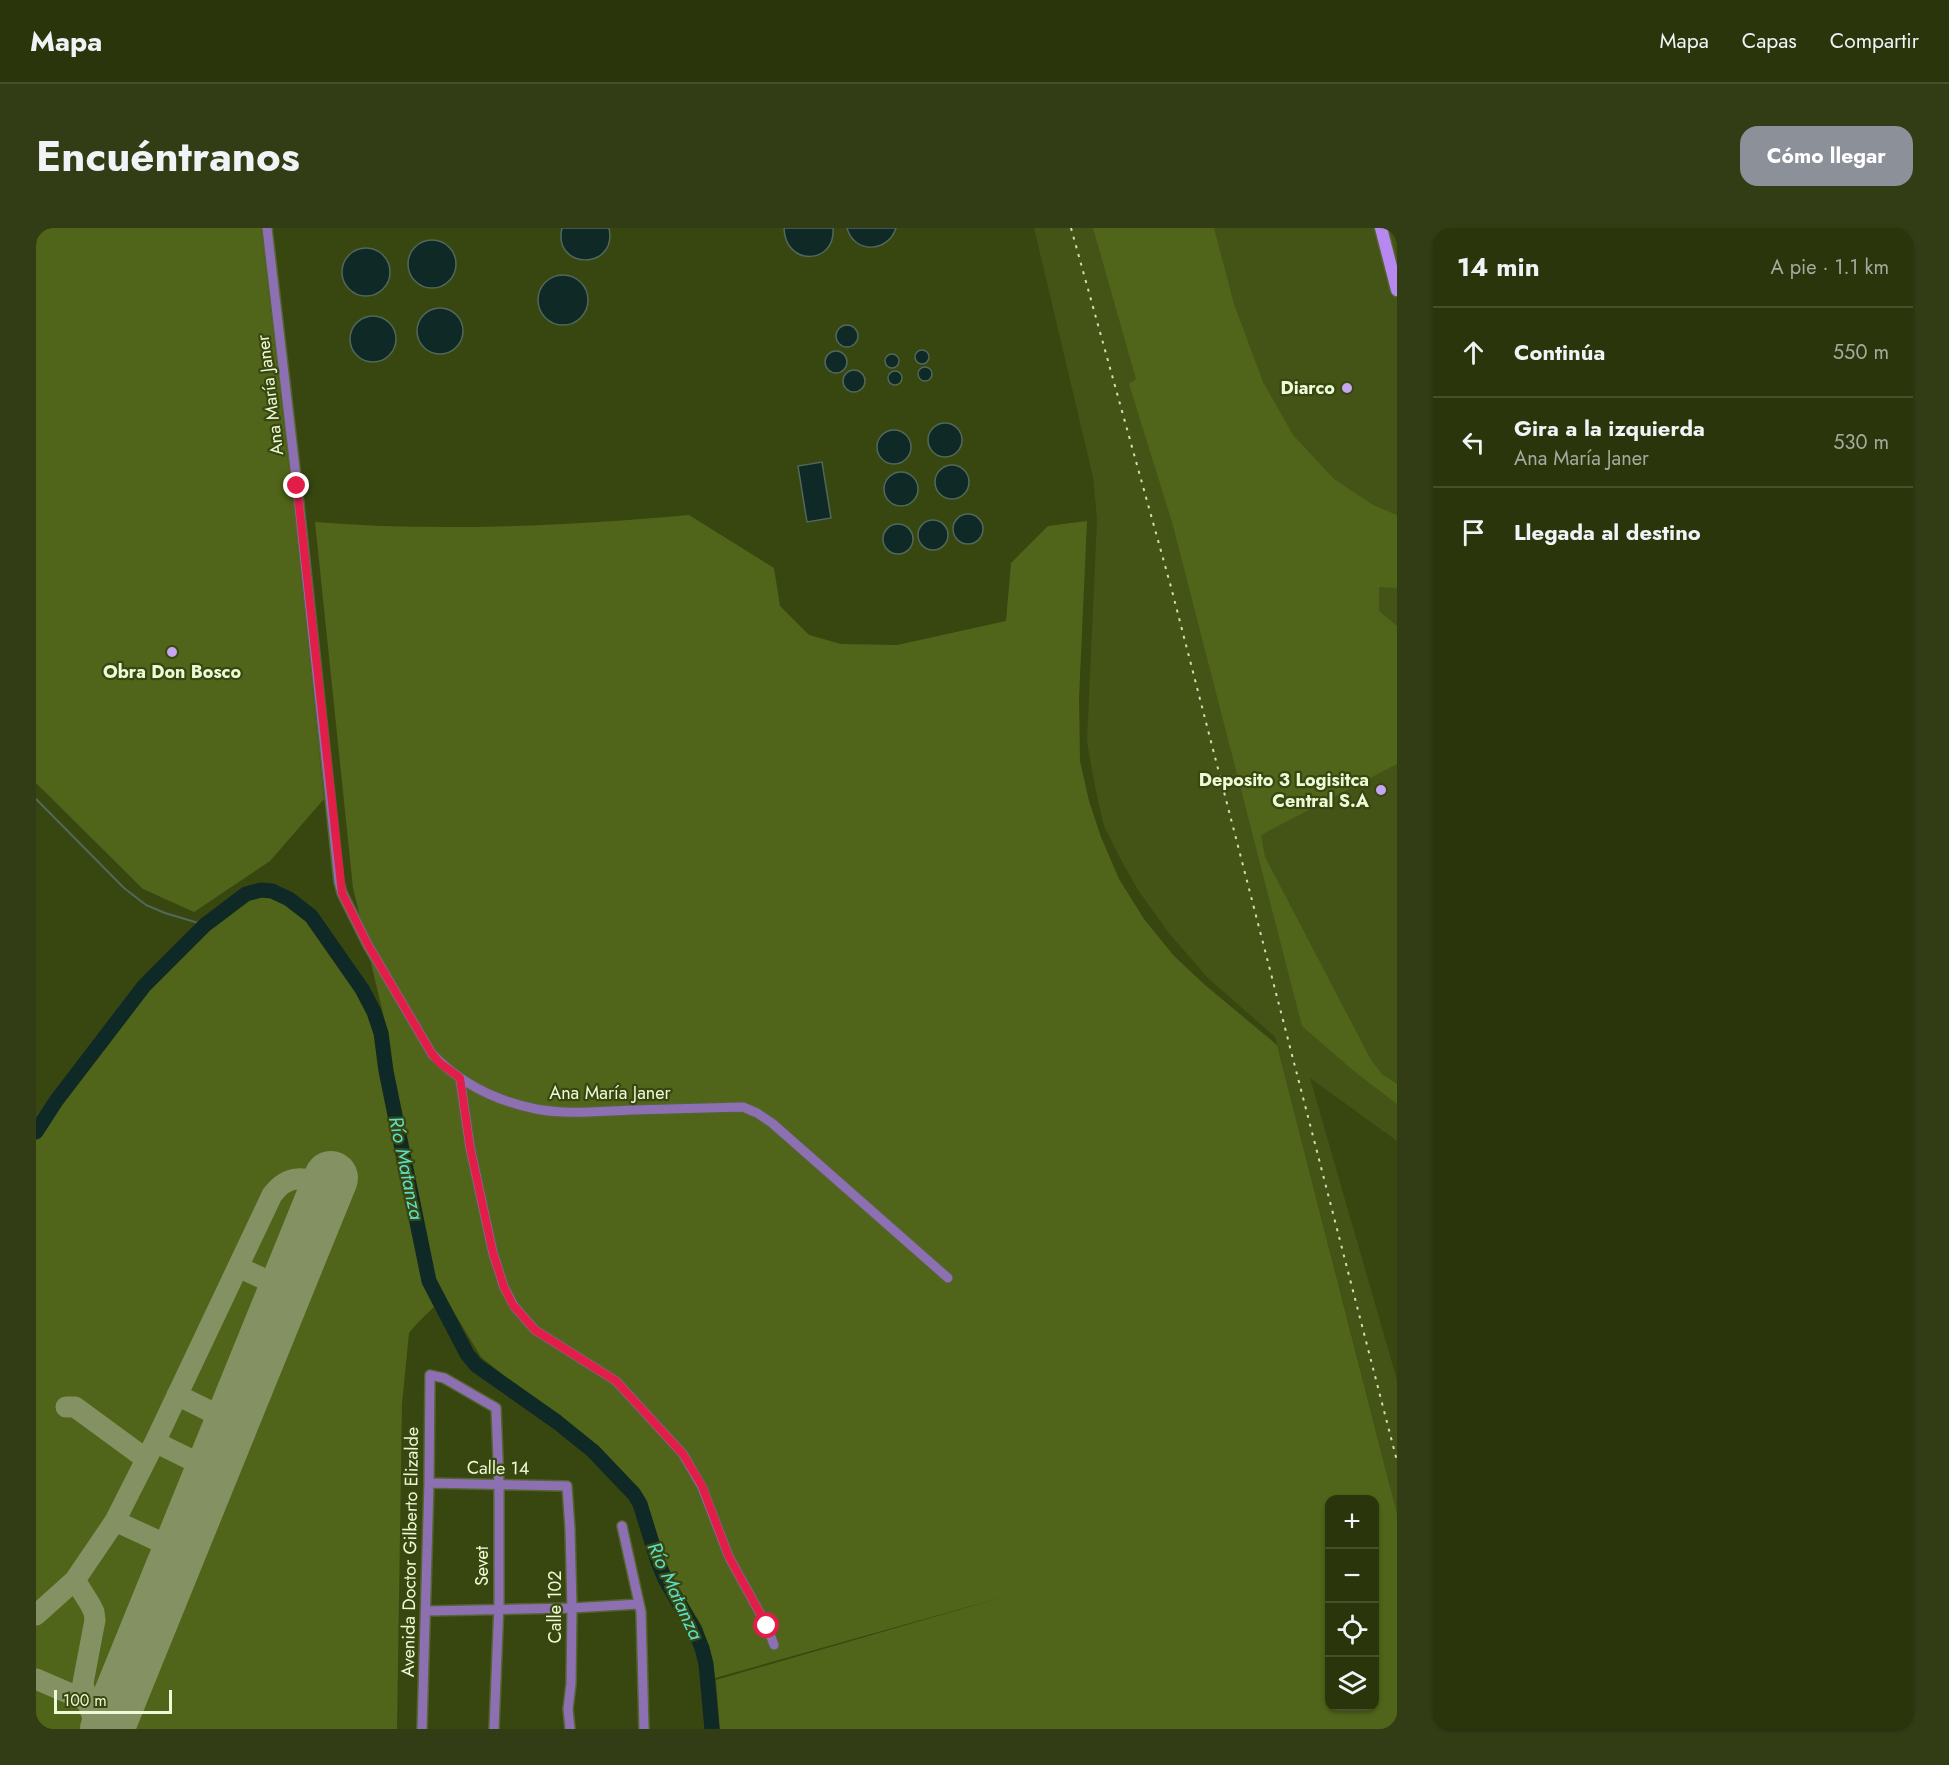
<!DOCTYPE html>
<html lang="es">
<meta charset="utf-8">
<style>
body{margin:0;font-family:Jost,sans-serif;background:#323d15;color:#f1f3f6}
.controls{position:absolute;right:18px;bottom:18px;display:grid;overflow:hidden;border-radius:12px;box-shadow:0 2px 4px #0004}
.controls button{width:54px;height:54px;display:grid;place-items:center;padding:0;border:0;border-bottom:2px solid #46502d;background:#2a350c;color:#f1f3f6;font:30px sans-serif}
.scale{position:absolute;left:18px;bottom:15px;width:118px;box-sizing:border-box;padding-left:6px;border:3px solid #edfad6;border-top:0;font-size:16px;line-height:21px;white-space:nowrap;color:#edfad6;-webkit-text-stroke:4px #384710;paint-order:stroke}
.stop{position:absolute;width:18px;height:18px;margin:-14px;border:4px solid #e11d48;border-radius:50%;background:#fff}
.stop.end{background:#e11d48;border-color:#fff;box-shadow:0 2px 6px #0008}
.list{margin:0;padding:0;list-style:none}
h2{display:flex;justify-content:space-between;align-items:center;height:78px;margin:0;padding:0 24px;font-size:26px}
h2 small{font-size:20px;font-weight:400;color:#a5ab9d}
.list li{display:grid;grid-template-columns:39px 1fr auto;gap:18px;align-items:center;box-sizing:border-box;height:90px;padding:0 24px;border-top:2px solid #46502d}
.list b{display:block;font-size:22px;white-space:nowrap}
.list p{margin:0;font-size:20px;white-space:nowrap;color:#a5ab9d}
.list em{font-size:20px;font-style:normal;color:#a5ab9d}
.icon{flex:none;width:33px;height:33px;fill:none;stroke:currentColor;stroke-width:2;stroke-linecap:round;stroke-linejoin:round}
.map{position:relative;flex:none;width:1361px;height:1501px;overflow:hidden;border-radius:18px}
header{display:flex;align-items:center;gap:36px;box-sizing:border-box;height:84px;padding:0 30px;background:#2a350c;border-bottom:2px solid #46502d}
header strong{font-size:28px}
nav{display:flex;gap:33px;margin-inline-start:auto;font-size:21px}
.intro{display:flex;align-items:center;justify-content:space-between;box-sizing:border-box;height:144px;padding:0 36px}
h1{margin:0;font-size:42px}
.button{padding:15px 27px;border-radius:18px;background:#8c9099;color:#fff;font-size:21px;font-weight:700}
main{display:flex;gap:36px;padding:0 36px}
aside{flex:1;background:#2a350c;border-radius:18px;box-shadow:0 2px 4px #0004}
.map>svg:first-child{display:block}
.built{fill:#435416}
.green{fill:#506519;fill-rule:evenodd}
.water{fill:#0e2926;stroke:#51685b;stroke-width:1.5}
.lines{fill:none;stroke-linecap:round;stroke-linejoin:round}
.stream{stroke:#51685b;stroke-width:2}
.river{stroke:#0e2926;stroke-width:15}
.taxiway{stroke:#849263;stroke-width:21}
.runway{stroke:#849263;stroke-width:54}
.street-casing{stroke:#556430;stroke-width:12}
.secondary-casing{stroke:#556430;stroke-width:15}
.street{stroke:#8d70b2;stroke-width:9}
.secondary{stroke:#b888f1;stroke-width:12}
.rail{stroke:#d0ddb6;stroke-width:2;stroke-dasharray:3 6;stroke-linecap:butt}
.route{stroke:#e11d48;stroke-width:8}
.poi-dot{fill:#c6a6f0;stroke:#384710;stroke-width:2}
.labels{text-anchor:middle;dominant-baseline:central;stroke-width:4.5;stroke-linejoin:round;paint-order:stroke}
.poi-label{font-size:18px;font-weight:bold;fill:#edfad6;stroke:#384710;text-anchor:end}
.street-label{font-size:18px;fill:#edfad6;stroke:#384710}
.water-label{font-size:20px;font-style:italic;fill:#5adfcf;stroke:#384710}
</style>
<header>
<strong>Mapa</strong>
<nav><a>Mapa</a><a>Capas</a><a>Compartir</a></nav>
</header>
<div class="intro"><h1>Encuéntranos</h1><a class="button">Cómo llegar</a></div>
<main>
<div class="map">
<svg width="1361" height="1501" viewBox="0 0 1361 1501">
<rect width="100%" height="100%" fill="#384710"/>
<!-- built -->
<path class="built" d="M998,0h363v913l-87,-63 87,302v349h-677l-4,-49 613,-176 1,202h44v-206l-29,-1 45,-13 -115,-449 -67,-59 -40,-46 -30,-42 -18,-32 -16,-32 -9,-39 -8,-45 10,-223 -4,-42z"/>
<!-- green -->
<path class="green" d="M0,0h225l34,292 29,279 -54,62 -76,51 -51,-23 -107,-106z
M1057,0h121l20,76 29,78 30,53 41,44 39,26 24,10v73l-18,-1v24l18,15v138l-136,71 4,22 106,203 11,14 15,10v20l-42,-32 -53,-46 -130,-504 -43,-138 7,-5z
M653,287l85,53 6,38 29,29 32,9 56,1 109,-24 5,-58 37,-37 39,-5 -8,177 1,63 9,40 12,36 18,42 25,40 30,37 31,29 72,60 120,469v215h-677l-4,-49 294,-85 -295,83 -2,-15 -11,-37 -34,-56 -29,-76 -43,-45 -115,-92 -46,-76 -43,-211 -5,-40 -34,-142 -38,-366c123,10 251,4 374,-7zM1294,1272h44v206h-44z
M225,662l11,1 17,8 22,17 51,73 12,23 7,21 5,38 43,210 11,19c-9,11 -23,22 -31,33l-7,71 -5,325h-361v-597l20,-31 99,-128 50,-48 32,-26 9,-5z"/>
<!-- water -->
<path class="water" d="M526,0h47c9,43 -57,42 -47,0z
M748,0h49c3,37 -48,39 -49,0z
M811,0h49c-8,25 -42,26 -49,0z
M372 36a24 24 0 1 1 48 0a24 24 0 1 1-48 0Z
M306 44a24 24 0 1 1 48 0a24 24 0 1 1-48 0Z
M502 72a25 25 0 1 1 50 0a25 25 0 1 1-50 0Z
M381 103a23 23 0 1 1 46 0a23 23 0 1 1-46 0Z
M314 111a23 23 0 1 1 46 0a23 23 0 1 1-46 0Z
M800 108a11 11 0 1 1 22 0a11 11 0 1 1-22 0Z
M879 129a7 7 0 1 1 14 0a7 7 0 1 1-14 0Z
M789 134a11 11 0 1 1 22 0a11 11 0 1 1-22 0Z
M849 133a7 7 0 1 1 14 0a7 7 0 1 1-14 0Z
M882 146a7 7 0 1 1 14 0a7 7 0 1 1-14 0Z
M807 153a11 11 0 1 1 22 0a11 11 0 1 1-22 0Z
M852 150a7 7 0 1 1 14 0a7 7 0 1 1-14 0Z
M892 212a17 17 0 1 1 34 0a17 17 0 1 1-34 0Z
M841 219a17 17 0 1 1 34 0a17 17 0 1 1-34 0Z
M786,234l9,56 -24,4 -9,-56z
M899 254a17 17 0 1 1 34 0a17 17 0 1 1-34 0Z
M848 261a17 17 0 1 1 34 0a17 17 0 1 1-34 0Z
M917 301a15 15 0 1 1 30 0a15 15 0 1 1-30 0Z
M882 307a15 15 0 1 1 30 0a15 15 0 1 1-30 0Z
M847 311a15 15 0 1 1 30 0a15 15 0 1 1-30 0Z"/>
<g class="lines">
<!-- stream -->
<path class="stream" d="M0,571l88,89 22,17 19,8 40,12"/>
<!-- river -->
<path class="river" d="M0,904l20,-31 88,-115 61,-61 41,-31 15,-4 11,1 17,8 22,17 51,73 12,23 7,21 5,38 43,210 38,73 9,11 81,57 36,29 41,43 6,10 18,58 7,17 30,52 7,17 4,16 6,65"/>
<!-- taxiway -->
<path class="taxiway" d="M202,1039l48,22
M141,1167l55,27
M30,1179h9l71,52
M176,1242l-57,-28 117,-247c16,-22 34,-18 56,-9
M79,1293l65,30
M39,1352l15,24 4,8 1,8 -12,63 4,18 10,28
M0,1387l39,-35 40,-59 40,-79
M0,1451l51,22"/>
<!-- runway -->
<path class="runway" d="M71,1501l224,-551"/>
<!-- street casing -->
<g class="street-casing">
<path id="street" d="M231,0l30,258 42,396 3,11 26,52 64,109c28,29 64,47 104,55 31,6 65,2 96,1 37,-1 74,-2 111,-3l14,6 15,10 176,155
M424,850l10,69 23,106 11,34 10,19 21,24 81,51 67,73 19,33 27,70 38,69 7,19
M393,1255l138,3 3,43 2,79 -1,76 -3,25 2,20
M586,1298l19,86 3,117
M390,1383l146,-3 67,-4
M386,1501l7,-246 1,-108 14,3 52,30 3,76v119l-5,126"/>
</g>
<!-- secondary casing -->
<g class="secondary-casing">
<path id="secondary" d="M1345,0l16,62"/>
</g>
<!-- street -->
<use href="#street" class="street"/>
<!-- secondary -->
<use href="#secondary" class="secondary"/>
<!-- rail -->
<path class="rail" d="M1035,0l100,359 226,874"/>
</g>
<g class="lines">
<!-- route -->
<path class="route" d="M261,258l45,407 26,52 64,109 8,9 20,15 10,69 23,106 11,34 9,18 22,25 81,51 67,73 19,32 27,71 38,69"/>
</g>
<!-- markers -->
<g class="poi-dot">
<circle cx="1311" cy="160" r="6"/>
<circle cx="136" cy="424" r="6"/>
<circle cx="1345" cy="562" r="6"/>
</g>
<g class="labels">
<!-- poi labels -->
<g class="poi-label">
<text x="1299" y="160">Diarco</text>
<text x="136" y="444" text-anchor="middle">Obra Don Bosco</text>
<text x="1333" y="552">Deposito 3 Logisitca<tspan x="1333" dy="21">Central S.A</tspan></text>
</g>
<!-- street labels -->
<g class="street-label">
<text transform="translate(234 167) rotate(-97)">Ana María Janer</text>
<text x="574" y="865">Ana María Janer</text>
<text transform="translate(462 1240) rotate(1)">Calle 14</text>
<text transform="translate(374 1324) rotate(-89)">Avenida Doctor Gilberto Elizalde</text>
<text transform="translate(446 1338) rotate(-90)">Sevet</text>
<text transform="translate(519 1379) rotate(-90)">Calle 102</text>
</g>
<!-- water labels -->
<g class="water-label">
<text transform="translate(370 940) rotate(78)">Río Matanza</text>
<text transform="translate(639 1363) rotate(65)">Río Matanza</text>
</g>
</g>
</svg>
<div class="controls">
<button>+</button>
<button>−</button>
<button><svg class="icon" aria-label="locate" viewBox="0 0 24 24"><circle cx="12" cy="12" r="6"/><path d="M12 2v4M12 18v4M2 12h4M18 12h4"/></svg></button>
<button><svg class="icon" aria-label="layers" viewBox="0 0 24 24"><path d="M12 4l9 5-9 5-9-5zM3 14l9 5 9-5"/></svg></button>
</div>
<div class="scale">100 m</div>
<div class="stop" style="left:731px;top:1398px"></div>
<div class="stop end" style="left:261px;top:258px"></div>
</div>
<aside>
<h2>14 min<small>A pie · 1.1 km</small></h2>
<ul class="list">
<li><svg class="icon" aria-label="ahead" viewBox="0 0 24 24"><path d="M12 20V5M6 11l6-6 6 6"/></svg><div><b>Continúa</b></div><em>550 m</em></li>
<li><svg class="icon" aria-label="left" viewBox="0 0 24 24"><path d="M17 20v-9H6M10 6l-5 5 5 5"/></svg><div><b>Gira a la izquierda</b><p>Ana María Janer</p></div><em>530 m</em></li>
<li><svg class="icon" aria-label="arrive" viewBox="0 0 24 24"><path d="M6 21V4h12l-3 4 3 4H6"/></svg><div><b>Llegada al destino</b></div></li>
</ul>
</aside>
</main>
